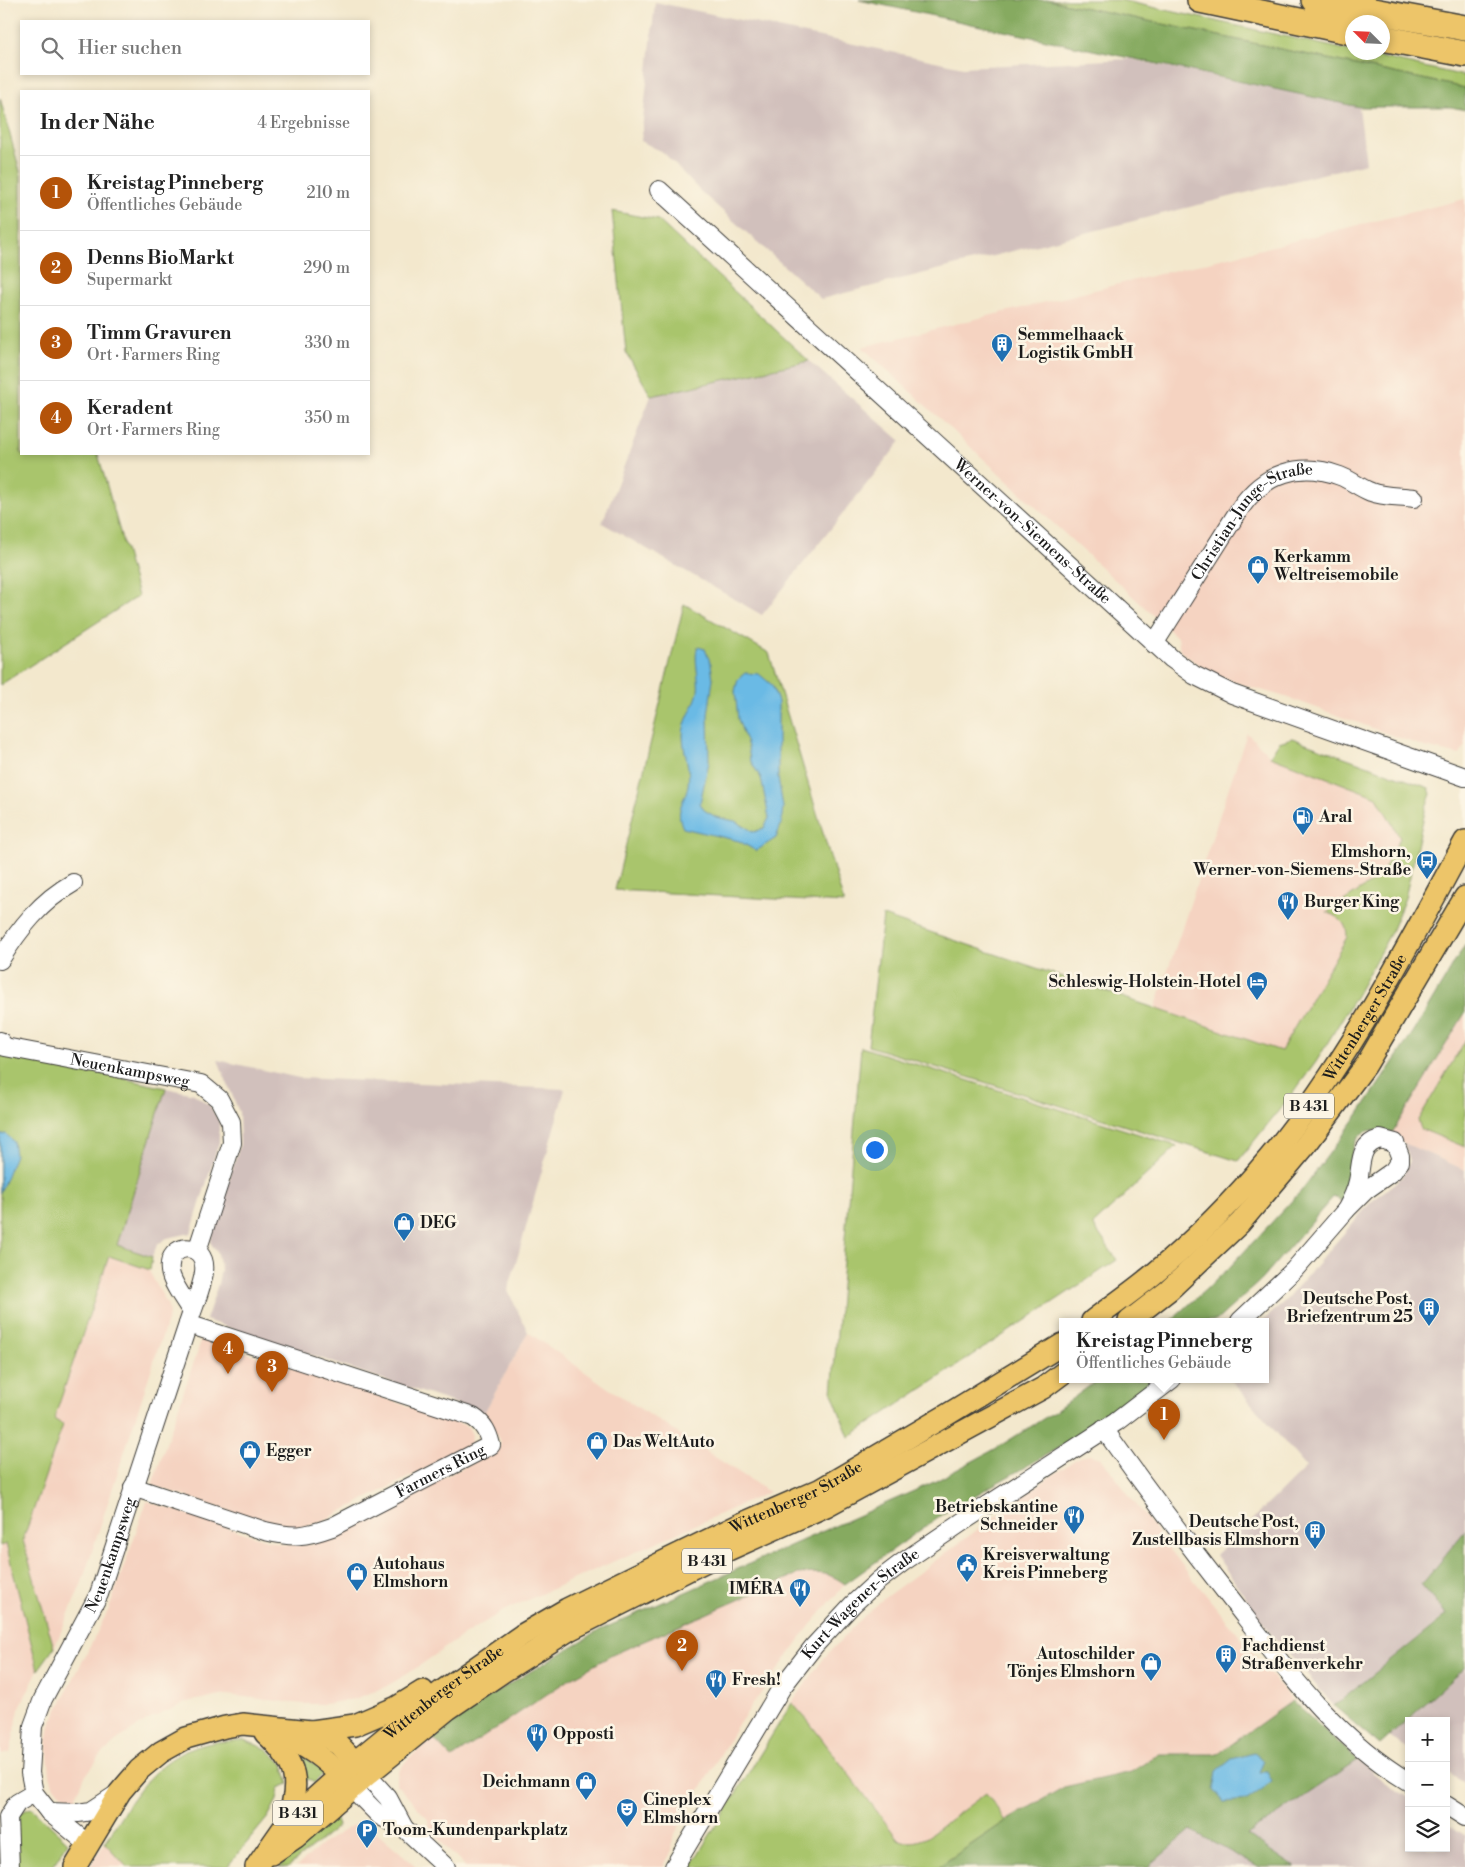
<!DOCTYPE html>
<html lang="de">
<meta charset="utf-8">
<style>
body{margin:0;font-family:"Libre Bodoni",serif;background:#f2f2f2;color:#222}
.controls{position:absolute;right:15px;bottom:15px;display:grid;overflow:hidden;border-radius:0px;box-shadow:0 2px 8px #0003}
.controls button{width:45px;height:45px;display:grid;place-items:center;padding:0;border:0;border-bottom:1px solid #e0e0e0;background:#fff;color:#222;font:25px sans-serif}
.compass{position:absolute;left:1345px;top:15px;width:45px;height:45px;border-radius:50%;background:#fff;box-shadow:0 2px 8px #0003;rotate:294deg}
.you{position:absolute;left:874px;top:1149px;width:18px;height:18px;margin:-12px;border:4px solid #fff;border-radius:50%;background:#1a73e8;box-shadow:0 0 0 8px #1a73e833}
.badge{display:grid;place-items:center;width:32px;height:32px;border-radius:50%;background:#b45309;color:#fff;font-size:16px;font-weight:700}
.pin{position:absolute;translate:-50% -41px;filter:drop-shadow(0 1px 2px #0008)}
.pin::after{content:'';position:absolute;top:26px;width:18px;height:15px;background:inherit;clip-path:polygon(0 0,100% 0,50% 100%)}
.popup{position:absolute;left:1059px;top:1318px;width:210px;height:65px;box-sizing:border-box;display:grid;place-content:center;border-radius:0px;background:#fff;filter:drop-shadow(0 1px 4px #0005);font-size:16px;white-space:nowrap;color:#767676}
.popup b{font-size:19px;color:#222}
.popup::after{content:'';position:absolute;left:50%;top:100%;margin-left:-10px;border:10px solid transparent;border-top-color:#fff}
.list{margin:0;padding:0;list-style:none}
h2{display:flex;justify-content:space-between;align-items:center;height:65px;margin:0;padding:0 20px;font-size:21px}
h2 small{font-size:16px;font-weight:400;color:#767676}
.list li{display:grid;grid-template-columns:32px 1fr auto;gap:15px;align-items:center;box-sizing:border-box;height:75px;padding:0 20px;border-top:1px solid #e0e0e0}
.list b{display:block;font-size:19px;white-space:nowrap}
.list p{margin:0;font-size:16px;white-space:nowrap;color:#767676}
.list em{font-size:16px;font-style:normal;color:#767676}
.icon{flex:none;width:28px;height:28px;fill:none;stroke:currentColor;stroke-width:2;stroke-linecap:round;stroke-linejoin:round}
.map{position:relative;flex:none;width:1465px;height:1867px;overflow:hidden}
.search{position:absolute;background:#fff;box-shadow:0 2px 8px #0003;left:20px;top:20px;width:350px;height:55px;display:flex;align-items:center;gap:12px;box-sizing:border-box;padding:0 18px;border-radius:0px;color:#767676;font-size:19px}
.panel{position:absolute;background:#fff;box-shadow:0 2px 8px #0003;left:20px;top:90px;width:350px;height:365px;border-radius:0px}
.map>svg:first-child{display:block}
.built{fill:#f5d3c1}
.industrial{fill:#d1c0bc}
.green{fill:#a9c56c;stroke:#627044}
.forest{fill:#86aa60;stroke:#51633e}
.water{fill:#6abae5;stroke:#436b80}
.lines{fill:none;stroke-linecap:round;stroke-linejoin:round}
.minor-casing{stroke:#3c3b37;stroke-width:20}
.major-casing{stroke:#3c3b37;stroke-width:24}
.highway-casing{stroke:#3c3b37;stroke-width:28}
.minor{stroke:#fff;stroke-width:18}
.major{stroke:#edc569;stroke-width:21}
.highway{stroke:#edc569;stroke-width:25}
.labels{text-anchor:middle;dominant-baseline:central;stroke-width:5;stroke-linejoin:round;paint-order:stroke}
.shield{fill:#fcf5e5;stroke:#5f5d58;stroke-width:1}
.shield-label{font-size:15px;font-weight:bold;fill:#1c1c1c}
.poi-label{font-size:16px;font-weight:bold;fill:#1c1c1c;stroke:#fcf5e5;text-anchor:start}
.street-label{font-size:16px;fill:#1c1c1c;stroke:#fcf5e5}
</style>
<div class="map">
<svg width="1465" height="1867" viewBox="0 0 1465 1867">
<rect width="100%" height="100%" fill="#fcf5e5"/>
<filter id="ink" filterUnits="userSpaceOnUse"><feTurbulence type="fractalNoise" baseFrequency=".02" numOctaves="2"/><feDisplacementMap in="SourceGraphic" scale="10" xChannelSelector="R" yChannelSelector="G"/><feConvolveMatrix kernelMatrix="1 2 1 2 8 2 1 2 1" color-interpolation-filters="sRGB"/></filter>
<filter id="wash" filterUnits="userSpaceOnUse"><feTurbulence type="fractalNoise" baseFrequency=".0096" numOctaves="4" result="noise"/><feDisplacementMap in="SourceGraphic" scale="20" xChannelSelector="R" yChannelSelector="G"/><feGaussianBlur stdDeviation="1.12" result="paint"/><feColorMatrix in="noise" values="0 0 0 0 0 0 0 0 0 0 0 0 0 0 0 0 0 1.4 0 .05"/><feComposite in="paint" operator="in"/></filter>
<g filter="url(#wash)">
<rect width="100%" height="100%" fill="#f3e8cd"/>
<!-- built -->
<path class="built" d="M1465,199v546l-5,10 -35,-8 -136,-49 -55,-16 -35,-17 -19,-14 -2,-13 -316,-291z
M1247,733l23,23 107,41 23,41 -20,39 -52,35 12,7 5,5 2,13 -66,114 -126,-42z
M1465,1013v157l-61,-27 -12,-10z
M109,1256l39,13 20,37 1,9 -88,270 -27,63 -31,-108 40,-115 -9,-6z
M528,1332l80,56 161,104 -264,118 -40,24 -56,39 -24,14 -30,12 -30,5h-22l-76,-9 -37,6 -40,18 -30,19 -20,18 -16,22 -9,21 -14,-6 -7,-6 -4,-12 -3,-31 3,-19 59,-116 38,-108 113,37 25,7h25l188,-95 3,-7 -17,-30z
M202,1338l257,85 9,4 4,8 -2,9 -10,7 -135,69 -19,6 -21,2 -11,-2 -122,-41z
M1091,1455l10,3 84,111 107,132 -74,53h-59l-28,18 -67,15 -58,34 -20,-28 -58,43 -11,6h-12l-7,-3 -89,-117 -17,-19 33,-46 29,-31 29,-27 157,-115 39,-27z
M6,1544l32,126 -19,39 -9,44 -10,2v-209z
M821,1572l13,3 11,9 -36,43 -74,102 -62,108 -1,14 -9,16h-197l-18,-17 -17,-21 -4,-11 -31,-34 2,-12 9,-12 26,-22 20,20 115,-78 44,-25 186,-81z
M361,1823l12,6 44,38h-121l28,-24 27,-17z
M105,1843l22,24h-38z"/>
<!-- industrial -->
<path class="industrial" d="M655,2l308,65 167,-8 229,48 7,56 -545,136 -121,-108 -36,-38 -23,-12z
M809,361l92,80 -139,174 -160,-92 49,-127z
M218,1060l81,18 266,11 -57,202 20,41 -44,81 -278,-93 12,-36 3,-15 -3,-15 -8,-12 30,-98 -1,-32z
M166,1088l28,6 16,12 9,16v20l-28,91 -24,5 -10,7 -5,12 -35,-11z
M1404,1143l61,27v361l-44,53 26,30 -113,92 -66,-76 -52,-75 90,-88 -76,-88h35v-58h-2l23,-21 85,-98 31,-25 8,-16z
M1465,1667v116l-19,-11v-51h-37v28l-20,-12z
M1358,1760l25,21 26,17v50h37v-25l19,13v31h-170l-49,-32z
M1191,1830l67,37h-110z"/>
<!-- green -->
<path class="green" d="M1049,0h71l345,76v12z
M0,98l21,77v279h77l40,142 -138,89z
M612,211l46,9 151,141 -158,35 -25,-44z
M684,604l85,49 75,250 -229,-13z
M1292,738l137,50 2,6 -5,13 -21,91 -15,36 -33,60 -41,68 -20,27 -58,72 -370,-115 15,-130 398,135 66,-114c0,-15 -8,-19 -20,-25l53,-35 20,-39 -23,-41 -107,-41 9,-14z
M1465,1041v106l-44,-18 -3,-9z
M861,1047l316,99 -84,79 24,35 -268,177 -17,-44z
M0,1051l166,37 -49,157 35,12 -2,13 -41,-14 -55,163 9,6 -40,115 31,108 -16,22 -32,-126 -6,2z
M792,1703l17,19 89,117c10,5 18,3 28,-1l60,-45 20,28 -68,46h-248z
M244,1740l23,9 16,15 6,20 -10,4 -2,12 -9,17 -41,50h-100l-22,-24c27,-46 53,-93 112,-101 9,-1 18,-1 27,-2z
M300,1754l25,18 -11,11 -6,-4 -9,8 -8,-31z
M31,1808l37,34 -16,25h-36l-5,-32 6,-21z
M333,1812l5,14 -50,41h-9l23,-26z"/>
<!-- forest -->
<path class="forest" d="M859,0h190l416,88v22l-14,-3h-92z
M1465,945v68l-73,120c-5,-1 -11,-3 -16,-3 -30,-1 -24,43 -29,62 0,4 -3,7 -5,10l-8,-6 -73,84 -45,41h-45l56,-51 74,-79 57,-76 56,-84z
M1099,1379h55l3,4 -58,42 -155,88 -99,71c-18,-13 -27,-11 -47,-10l-186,81 -44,25 -116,78 -19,-20 53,-40 114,-68 334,-148 61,-33 59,-37z
M1465,1531v136l-85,78 -46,-39 113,-91 -26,-31z
M1292,1701l66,59 -111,75 48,32h-37l-67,-37 -43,37h-210l68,-46 58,-34 67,-15 28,-18h59z"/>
<!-- water -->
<path class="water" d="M698,647l7,2 6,15 2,15 -5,36 1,47 -9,41 4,7 12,7 19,4 19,11 10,-4 5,-10 -8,-40 -11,-18 -2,-13 -10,-28 -3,-28 3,-12 7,-6 14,1 13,11 6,17v75l5,30 -2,18 -5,13 -20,13 -17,-10 -56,-13c-9,-19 2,-26 5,-43 3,-17 -5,-33 -5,-50 0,-14 12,-29 15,-43 2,-12 -5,-37 0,-45z
M6,1134l7,7 2,14 -15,38v-58z
M1254,1753l10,8 -5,11h8l5,10 -25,18 -23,2 -10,-12 3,-19 15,-12z"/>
</g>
<g filter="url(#ink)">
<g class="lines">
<!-- minor casing -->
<g class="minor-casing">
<g id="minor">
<path id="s1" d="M659,190l513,469 22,16 38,19 233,83"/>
<path id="s2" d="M1154,644l87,-137c24,-34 59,-46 99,-31 11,4 20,12 31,16 12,5 30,4 43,6"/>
<path d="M0,960c19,-31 41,-59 73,-77"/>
<path id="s3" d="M0,1041l5,6 196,37 18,15 12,23 1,21 -35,108"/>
<path d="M1380,1139l15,4 5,13v6l-3,3 -4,6 -27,19 -20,20c5,-9 10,-19 12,-29 4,-17 0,-36 22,-42z"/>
<path d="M1240,1321l54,-51 52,-60"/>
<path d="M1104,1429c41,58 83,114 127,170 53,68 103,138 178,183"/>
<path id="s4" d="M133,1487l132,44c29,7 39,6 67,-4l159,-82c-3,-12 -7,-21 -18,-28l-285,-93"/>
<path d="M367,1775l21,23 16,30"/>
<path d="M352,1788l28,28 24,12 42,39"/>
<path d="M1446,1805l19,12"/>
<path d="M49,1812l29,1 13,-2 29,-19"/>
<path id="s5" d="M89,1845l-40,-33 -15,-19 -4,-20 3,-47 10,-27 56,-105 89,-270c5,-16 14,-36 16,-52 4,-32 -38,-31 -34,-1 1,11 15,30 22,41"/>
<path d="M10,1867l-2,-50 9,-14 17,-10"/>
<path id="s6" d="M674,1867l108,-180 32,-41 39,-42 25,-23 25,-19 59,-40 154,-100 56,-43"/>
</g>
</g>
<!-- major casing -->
<g class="major-casing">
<g id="major">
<path id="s7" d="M1092,1321c21,-16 43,-31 63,-48 42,-35 81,-75 115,-116 79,-96 136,-208 195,-316"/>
<path d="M1129,1321l40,-31 71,-67 65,-77 61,-81 99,-168"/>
<path d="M312,1731l43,-6 42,-18 26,-16"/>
<path d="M265,1733c32,29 37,50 21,90"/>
<path d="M275,1735c32,8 53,27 75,50"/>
<path d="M271,1854l25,-17 71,-62 81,-66 56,-38 65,-41 159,-80 98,-44 217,-118 20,-15"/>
<path d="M75,1867l45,-75 19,-22 22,-18 25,-14 39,-11 18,-3 68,7 16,6 12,8 26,28"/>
<path id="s8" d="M256,1867l30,-43 69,-62 87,-71 80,-56 45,-26 69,-34 105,-51 78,-34 126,-74 118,-72"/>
</g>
</g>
<!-- highway casing -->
<g class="highway-casing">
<path id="highway" d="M1200,0l152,32
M1314,0l151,28
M1382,38l83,16"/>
</g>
<!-- minor -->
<use href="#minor" class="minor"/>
<!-- major -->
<use href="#major" class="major"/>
<!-- highway -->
<use href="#highway" class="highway"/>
</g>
</g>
<!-- icons -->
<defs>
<g id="building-pin" transform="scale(1.125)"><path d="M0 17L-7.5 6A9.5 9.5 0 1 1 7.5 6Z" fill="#1f6fb2" stroke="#fcf5e5"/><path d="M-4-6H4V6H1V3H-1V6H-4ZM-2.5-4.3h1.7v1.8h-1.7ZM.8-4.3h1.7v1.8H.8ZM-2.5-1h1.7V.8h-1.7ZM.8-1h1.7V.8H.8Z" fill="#fff"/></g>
<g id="shop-pin" transform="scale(1.125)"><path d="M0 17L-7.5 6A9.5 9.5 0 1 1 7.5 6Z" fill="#1f6fb2" stroke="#fcf5e5"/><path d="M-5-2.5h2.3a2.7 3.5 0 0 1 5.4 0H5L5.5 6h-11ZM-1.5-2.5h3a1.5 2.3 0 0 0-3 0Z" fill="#fff"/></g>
<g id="fuel-pin" transform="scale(1.125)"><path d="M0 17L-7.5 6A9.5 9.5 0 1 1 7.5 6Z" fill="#1f6fb2" stroke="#fcf5e5"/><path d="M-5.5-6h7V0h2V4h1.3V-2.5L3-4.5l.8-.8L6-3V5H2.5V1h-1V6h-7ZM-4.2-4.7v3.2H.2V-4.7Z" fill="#fff"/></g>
<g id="bus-pin" transform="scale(1.125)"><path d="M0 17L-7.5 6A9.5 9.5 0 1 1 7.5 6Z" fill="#1f6fb2" stroke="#fcf5e5"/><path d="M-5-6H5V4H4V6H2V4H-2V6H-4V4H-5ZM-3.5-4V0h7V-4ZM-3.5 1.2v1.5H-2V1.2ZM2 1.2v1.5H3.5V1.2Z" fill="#fff"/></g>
<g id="restaurant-pin" transform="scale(1.125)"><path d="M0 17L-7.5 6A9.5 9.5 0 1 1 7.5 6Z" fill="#1f6fb2" stroke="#fcf5e5"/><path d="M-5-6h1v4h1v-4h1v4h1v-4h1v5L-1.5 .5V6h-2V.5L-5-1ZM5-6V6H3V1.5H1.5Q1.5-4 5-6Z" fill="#fff"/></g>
<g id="hotel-pin" transform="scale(1.125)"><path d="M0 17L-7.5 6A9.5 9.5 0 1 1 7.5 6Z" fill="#1f6fb2" stroke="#fcf5e5"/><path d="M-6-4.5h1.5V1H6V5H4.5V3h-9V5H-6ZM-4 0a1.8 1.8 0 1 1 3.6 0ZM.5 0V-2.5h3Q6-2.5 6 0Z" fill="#fff"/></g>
<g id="civic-pin" transform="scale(1.125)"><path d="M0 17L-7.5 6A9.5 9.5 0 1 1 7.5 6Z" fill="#1f6fb2" stroke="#fcf5e5"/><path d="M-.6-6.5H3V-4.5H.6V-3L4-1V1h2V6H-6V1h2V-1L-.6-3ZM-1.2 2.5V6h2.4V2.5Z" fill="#fff"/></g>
<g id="theatre-pin" transform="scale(1.125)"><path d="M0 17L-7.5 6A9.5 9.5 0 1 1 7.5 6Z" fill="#1f6fb2" stroke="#fcf5e5"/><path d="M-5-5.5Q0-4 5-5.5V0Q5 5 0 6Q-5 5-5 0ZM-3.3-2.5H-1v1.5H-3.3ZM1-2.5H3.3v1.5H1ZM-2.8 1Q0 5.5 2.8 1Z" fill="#fff"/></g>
<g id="parking-pin" transform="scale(1.125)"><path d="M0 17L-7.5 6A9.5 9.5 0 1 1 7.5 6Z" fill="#1f6fb2" stroke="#fcf5e5"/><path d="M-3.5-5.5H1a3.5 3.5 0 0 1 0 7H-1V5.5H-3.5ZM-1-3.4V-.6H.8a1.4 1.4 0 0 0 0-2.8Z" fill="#fff"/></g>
</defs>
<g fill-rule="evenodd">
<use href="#building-pin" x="1002" y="344"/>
<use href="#shop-pin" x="1258" y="566"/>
<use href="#fuel-pin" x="1303" y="817"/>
<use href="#bus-pin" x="1427" y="861"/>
<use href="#restaurant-pin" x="1288" y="902"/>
<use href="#hotel-pin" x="1257" y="982"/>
<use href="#shop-pin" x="404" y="1223"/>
<use href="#building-pin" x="1429" y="1308"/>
<use href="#shop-pin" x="597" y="1442"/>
<use href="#shop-pin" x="250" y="1451"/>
<use href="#restaurant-pin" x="1074" y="1516"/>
<use href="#building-pin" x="1315" y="1531"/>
<use href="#civic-pin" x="967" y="1564"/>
<use href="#shop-pin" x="357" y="1573"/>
<use href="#restaurant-pin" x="800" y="1589"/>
<use href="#building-pin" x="1226" y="1655"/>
<use href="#shop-pin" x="1151" y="1663"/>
<use href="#restaurant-pin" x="716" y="1680"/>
<use href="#restaurant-pin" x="537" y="1734"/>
<use href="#shop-pin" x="586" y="1782"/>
<use href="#theatre-pin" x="627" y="1809"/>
<use href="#parking-pin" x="367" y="1830"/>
</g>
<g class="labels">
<!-- shield labels -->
<g class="shield">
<rect x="1284" y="1093.5" width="50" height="25" rx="4"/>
<rect x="682" y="1548.5" width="50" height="25" rx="4"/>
<rect x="273" y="1800.5" width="50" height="25" rx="4"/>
</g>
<g class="shield-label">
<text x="1309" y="1106">B 431</text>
<text x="707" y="1561">B 431</text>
<text x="298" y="1813">B 431</text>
</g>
<!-- poi labels -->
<g class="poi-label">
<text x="1018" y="335">Semmelhaack<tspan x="1018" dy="18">Logistik GmbH</tspan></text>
<text x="1274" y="557">Kerkamm<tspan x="1274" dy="18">Weltreisemobile</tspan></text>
<text x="1319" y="817">Aral</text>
<text x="1411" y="852" text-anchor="end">Elmshorn,<tspan x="1411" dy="18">Werner-von-Siemens-Straße</tspan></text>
<text x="1304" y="902">Burger King</text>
<text x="1241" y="982" text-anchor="end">Schleswig-Holstein-Hotel</text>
<text x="420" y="1223">DEG</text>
<text x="1413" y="1299" text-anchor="end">Deutsche Post,<tspan x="1413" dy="18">Briefzentrum 25</tspan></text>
<text x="613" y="1442">Das WeltAuto</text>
<text x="266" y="1451">Egger</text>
<text x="1058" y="1507" text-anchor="end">Betriebskantine<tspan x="1058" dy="18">Schneider</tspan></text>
<text x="1299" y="1522" text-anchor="end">Deutsche Post,<tspan x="1299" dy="18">Zustellbasis Elmshorn</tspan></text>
<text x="983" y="1555">Kreisverwaltung<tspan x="983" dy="18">Kreis Pinneberg</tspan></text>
<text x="373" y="1564">Autohaus<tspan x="373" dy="18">Elmshorn</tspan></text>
<text x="784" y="1589" text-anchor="end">IMÉRA</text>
<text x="1242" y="1646">Fachdienst<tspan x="1242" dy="18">Straßenverkehr</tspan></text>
<text x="1135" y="1654" text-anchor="end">Autoschilder<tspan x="1135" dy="18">Tönjes Elmshorn</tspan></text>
<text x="732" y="1680">Fresh!</text>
<text x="553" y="1734">Opposti</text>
<text x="570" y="1782" text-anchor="end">Deichmann</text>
<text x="643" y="1800">Cineplex<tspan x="643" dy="18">Elmshorn</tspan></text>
<text x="383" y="1830">Toom-Kundenparkplatz</text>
</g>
<!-- street labels -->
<g class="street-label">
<text stroke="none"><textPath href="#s2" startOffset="162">Christian-Junge-Straße</textPath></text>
<text stroke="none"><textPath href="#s1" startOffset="506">Werner-von-Siemens-Straße</textPath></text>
<text stroke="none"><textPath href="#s7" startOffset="412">Wittenberger Straße</textPath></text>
<text stroke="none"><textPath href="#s3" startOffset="135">Neuenkampsweg</textPath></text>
<text stroke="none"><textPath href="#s4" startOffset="330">Farmers Ring</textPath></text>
<text stroke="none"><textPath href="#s8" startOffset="662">Wittenberger Straße</textPath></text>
<text stroke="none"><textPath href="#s5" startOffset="332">Neuenkampsweg</textPath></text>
<text stroke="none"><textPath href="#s6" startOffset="325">Kurt-Wagener-Straße</textPath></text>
<text stroke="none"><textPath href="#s8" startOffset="258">Wittenberger Straße</textPath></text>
</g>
</g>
</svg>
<div class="controls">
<button>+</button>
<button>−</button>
<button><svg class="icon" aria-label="layers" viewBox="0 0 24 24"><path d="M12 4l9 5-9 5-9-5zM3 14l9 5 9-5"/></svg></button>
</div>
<svg class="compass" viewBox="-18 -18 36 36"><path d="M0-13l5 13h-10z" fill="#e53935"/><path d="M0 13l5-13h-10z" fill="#767676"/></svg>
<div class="you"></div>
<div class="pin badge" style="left:1164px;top:1440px">1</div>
<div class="popup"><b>Kreistag Pinneberg</b>Öffentliches Gebäude</div>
<div class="pin badge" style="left:682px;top:1671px">2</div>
<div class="pin badge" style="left:272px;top:1392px">3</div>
<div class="pin badge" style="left:228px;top:1374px">4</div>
<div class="search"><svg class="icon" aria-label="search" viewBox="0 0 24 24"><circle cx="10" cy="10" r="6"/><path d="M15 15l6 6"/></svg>Hier suchen</div>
<section class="panel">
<h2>In der Nähe<small>4 Ergebnisse</small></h2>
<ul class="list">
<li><span class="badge">1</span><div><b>Kreistag Pinneberg</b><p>Öffentliches Gebäude</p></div><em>210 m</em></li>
<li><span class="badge">2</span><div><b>Denns BioMarkt</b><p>Supermarkt</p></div><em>290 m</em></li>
<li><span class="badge">3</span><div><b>Timm Gravuren</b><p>Ort · Farmers Ring</p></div><em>330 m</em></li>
<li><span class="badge">4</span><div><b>Keradent</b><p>Ort · Farmers Ring</p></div><em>350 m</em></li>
</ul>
</section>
</div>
